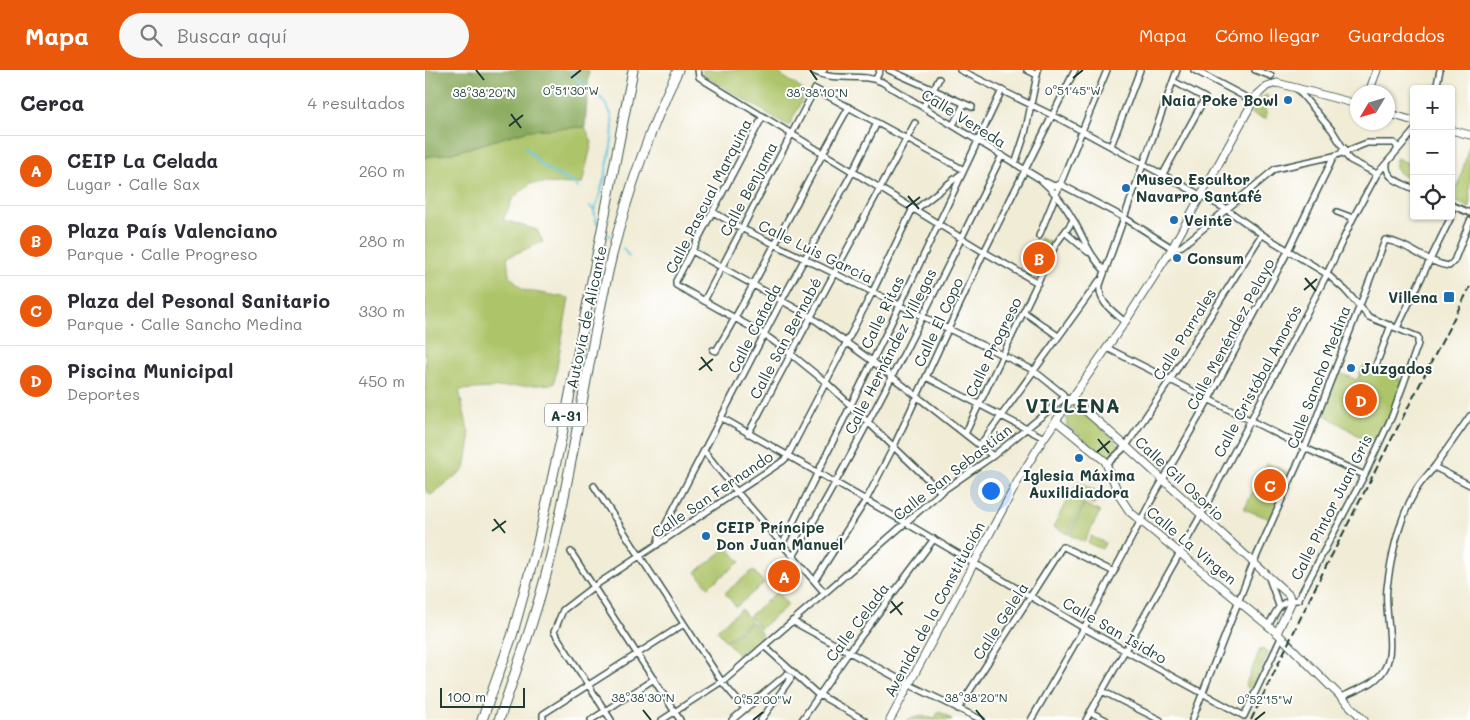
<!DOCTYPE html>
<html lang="es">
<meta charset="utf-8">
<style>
body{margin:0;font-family:Mali,sans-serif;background:#f7f7f7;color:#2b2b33}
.controls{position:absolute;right:15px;top:15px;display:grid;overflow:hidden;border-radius:5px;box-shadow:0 1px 4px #0004}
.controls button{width:45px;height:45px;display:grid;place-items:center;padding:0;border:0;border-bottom:1px solid #e1e1e2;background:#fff;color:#2b2b33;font:25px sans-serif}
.compass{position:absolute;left:925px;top:15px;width:45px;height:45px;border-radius:50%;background:#fff;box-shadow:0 1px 4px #0004;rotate:232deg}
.scale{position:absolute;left:15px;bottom:12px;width:85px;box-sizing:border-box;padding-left:5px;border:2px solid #1f3d34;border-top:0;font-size:14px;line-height:18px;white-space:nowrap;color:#1f3d34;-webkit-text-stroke:4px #fff;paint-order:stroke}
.you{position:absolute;left:565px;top:420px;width:18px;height:18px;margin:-12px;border:4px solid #fff;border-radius:50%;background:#1a73e8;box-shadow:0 0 0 8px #1a73e833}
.badge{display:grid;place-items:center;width:32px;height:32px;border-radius:50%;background:#ea580c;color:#fff;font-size:16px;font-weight:700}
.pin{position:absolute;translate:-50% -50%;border:2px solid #fff;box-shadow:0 1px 5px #0006}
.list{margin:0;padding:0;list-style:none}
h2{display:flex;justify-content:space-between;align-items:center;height:65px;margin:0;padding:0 20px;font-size:21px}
h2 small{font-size:16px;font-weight:400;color:#7c7c81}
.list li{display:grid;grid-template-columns:32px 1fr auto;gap:15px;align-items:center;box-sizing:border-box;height:70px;padding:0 20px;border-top:1px solid #e1e1e2}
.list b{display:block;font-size:19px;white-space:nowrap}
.list p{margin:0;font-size:16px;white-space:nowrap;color:#7c7c81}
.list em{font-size:16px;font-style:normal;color:#7c7c81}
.icon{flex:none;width:28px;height:28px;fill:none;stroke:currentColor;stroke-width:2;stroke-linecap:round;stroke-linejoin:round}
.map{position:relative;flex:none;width:1045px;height:650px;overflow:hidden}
header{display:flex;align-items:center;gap:30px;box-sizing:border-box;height:70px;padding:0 25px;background:#ea580c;color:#fff}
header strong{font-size:24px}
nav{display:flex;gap:28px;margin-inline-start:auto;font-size:18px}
.search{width:350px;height:45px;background:#f7f7f7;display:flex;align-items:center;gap:12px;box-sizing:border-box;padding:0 18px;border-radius:28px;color:#7c7c81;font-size:19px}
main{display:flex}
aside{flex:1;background:#fff}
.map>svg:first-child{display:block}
.green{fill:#adc469;stroke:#66804e}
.forest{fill:#8aaa5d;stroke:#547448}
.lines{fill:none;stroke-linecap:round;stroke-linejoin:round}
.stream{stroke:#64c6e2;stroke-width:2}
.street-casing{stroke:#3e574c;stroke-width:8}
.secondary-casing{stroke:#3e574c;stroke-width:9}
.highway-casing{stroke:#3e574c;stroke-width:11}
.street{stroke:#fff;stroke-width:5}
.secondary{stroke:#fff;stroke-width:7}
.highway{stroke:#fff;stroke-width:9}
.rail{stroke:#1f3d34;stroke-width:2;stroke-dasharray:8 4;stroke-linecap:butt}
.ticks{fill:none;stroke:#1f3d34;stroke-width:2}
.poi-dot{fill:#1f6fb2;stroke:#fff;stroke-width:2}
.labels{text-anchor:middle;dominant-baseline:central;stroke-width:4;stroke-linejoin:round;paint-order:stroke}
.shield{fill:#fff;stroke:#627771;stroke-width:1}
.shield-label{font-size:14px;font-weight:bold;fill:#1f3d34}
.poi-label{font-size:15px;font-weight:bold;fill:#1f3d34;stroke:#fff;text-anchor:start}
.street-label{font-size:15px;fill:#1f3d34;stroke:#fff}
.district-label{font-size:20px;font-weight:bold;letter-spacing:1px;fill:#1f3d34;stroke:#fff}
.ticks-label{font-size:12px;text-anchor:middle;fill:#1f3d34;stroke:#fff;stroke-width:4;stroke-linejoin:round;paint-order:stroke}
</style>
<header>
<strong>Mapa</strong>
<div class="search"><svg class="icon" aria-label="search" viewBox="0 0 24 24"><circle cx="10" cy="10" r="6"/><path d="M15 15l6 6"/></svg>Buscar aquí</div>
<nav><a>Mapa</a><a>Cómo llegar</a><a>Guardados</a></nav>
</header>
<main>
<aside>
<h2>Cerca<small>4 resultados</small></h2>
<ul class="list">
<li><span class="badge">A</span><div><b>CEIP La Celada</b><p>Lugar · Calle Sax</p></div><em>260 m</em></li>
<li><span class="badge">B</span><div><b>Plaza País Valenciano</b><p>Parque · Calle Progreso</p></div><em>280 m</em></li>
<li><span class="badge">C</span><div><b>Plaza del Pesonal Sanitario</b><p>Parque · Calle Sancho Medina</p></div><em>330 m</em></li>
<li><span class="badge">D</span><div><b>Piscina Municipal</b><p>Deportes</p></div><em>450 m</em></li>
</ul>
</aside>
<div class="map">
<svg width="1045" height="650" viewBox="0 0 1045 650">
<rect width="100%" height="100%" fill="#fff"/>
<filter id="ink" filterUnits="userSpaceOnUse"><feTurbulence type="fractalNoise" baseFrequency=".02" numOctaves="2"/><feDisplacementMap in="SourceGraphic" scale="10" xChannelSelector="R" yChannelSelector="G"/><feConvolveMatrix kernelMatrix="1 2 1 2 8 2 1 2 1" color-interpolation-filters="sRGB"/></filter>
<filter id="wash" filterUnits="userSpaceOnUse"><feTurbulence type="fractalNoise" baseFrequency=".0096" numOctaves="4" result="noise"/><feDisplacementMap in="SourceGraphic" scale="20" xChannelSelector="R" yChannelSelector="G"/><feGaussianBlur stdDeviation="1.12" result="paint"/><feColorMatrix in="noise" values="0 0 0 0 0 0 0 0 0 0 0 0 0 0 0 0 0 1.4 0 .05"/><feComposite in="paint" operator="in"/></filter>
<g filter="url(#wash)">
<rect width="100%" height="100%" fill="#f1ecd6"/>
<!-- green -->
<path class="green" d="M277,0h72l29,20 -1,10 -13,26 -86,-51z
M842,25l-1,23 -2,1 -12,-5 5,-14z
M160,57l7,15 -10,42 -51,-1 -18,15 -10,22 34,10 6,12 -36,15 2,18 14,15 46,8 -15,86 -95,6 11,49 -5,30 -34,26 -6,-5v-333l27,-4 77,-23z
M1045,72v66l-19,-9v-15l7,3z
M972,88l17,8v15c-10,-5 -26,-10 -17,-23z
M615,168l13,6 -16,36 -11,-7z
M939,295l38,15 -9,29 -18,37 -53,-33 15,-41 20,8z
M655,338l38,35 1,5 -6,8 -7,1 -39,-32 -1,-9c3,-6 6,-8 14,-8z
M842,393l22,10 -19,46 -26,-10z
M653,412l22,12 -6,11 -22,-12z
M644,426l15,7 -16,31 -15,-7z
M660,434l15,8 -16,30 -14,-7z
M666,466l14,7 -3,6 -14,-6z
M303,477l12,15 -32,25 -12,-15z
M328,500l11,13 -28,24 -11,-14z
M352,522l11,13 -28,24 -11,-13z
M316,539l10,12 -25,20 -9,-11z
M327,552l10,12 -24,21 -11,-13z
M835,579l9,3 -17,37 -7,-3z
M514,641l14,9h-47l16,-4 13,2z"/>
<!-- forest -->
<path class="forest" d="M0,0h164l-4,57 -56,3 -77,23 -27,4z"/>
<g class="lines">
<!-- stream -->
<path class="stream" d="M146,0c3,13 18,15 27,25 6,6 12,14 14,23 4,20 -10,73 -18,93
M100,77l20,21 30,16 3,4
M165,136l4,5 3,13
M180,163l5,3
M198,178l6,9"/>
</g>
</g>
<g filter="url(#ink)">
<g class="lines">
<!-- street casing -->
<g class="street-casing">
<path id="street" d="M273,0l1,7 6,4 279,171 54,31
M387,0c20,13 48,2 70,12l158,97c14,12 25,26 34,42 10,18 16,35 31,50
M397,0h2
M464,0l83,37
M535,0l102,50 164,89 40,28 61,37 18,16 24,27 49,20v7l-26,72 -26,56 -68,128c-20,0 -21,11 -30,26
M602,0l10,5
M769,0l59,31
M830,0l16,6
M451,9l4,-9
M872,19l35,41 10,16 5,5
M1011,19l4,-19
M498,37l16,-28
M338,46l-87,165v4l89,50 26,19 37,30 113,108
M528,55l11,-21
M686,76l29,-76
M917,81l8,9 27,14
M590,94l10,-30 13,-64
M962,94c-2,15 15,19 27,25
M738,104l42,-76 -32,-17
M621,112l8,4 6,-2 63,33 49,31
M1026,135l19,8
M490,140l46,-36
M288,142l28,16 292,142 30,24 1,4
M912,142l16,6
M641,163l22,19
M614,166l68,-166
M746,180l11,-4 16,-13 77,-64 59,-13 33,-13h27l3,3v4
M266,182h3l117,65 61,44 121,95
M279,231l111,-212 149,81
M599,242l34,24
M700,252c-12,-11 -27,-19 -25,-37l77,-215
M972,258l54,-111 1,-12
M682,278l198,100 59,27
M288,280l3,1c47,-80 87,-164 133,-244
M951,295l15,-40
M501,307l118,61
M297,348l184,105 178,105 160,88 37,-78
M323,364l167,-311
M540,364l91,-190c6,-9 12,-15 17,-24
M555,375l119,-164
M279,381l33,41 87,100
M682,394l19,-18 44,-66 92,-146
M1009,397l36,18
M169,416l128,196 23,27
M358,473l117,-238 102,-215
M232,475l2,-8 123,-237 71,-129 24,-48
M146,482l109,168
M369,485c76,-129 142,-264 208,-400
M844,508l10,28
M390,510l51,-80 28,-54 90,-194 91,-182
M367,551l118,64 72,35
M339,576l52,47 48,27
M677,621l58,29
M917,627c16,-9 34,-12 43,-29 11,-19 -1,-56 2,-80 4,-32 12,-69 29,-98 5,-9 13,-16 19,-24 12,-17 24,-34 35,-50
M533,639l104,-162h2l50,25
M665,642l16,8
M118,650v-6l141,-90
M166,650l63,-41
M186,650l-57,-88 9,-22 30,-23 190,-126 4,-4 85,-164 41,-85
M237,650l65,-42 214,-186 52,-36 71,-58 8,1
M307,650l55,-46 4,4 -30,42
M377,650l47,-68 85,-113
M606,650l53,-92 67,-127 58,-102 79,-148 46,-95
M661,650l115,-205 125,-239 27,-58 24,-44 37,-43
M767,650l61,-156 51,-114 80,-207 1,-3c23,3 41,23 64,26l5,-5 16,-40"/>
</g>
<!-- secondary casing -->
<g class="secondary-casing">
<path id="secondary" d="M944,22l8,-22
M962,43l27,8
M1026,60l19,5
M647,329l54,47 163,149 2,8 -14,30
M631,351l49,40 15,36 10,15 147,121 87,87
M465,650l130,-243 24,-39 81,-116 46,-72 85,-154 11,-10 10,-3 80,21"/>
</g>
<!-- highway casing -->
<g class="highway-casing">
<path id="highway" d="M57,650l30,-84 26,-94 24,-107 71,-365
M74,650c20,-58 41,-116 55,-177 22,-95 35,-193 58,-288 16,-64 38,-126 66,-185"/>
</g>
<!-- street -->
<use href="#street" class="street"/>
<!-- secondary -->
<use href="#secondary" class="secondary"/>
<!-- highway -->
<use href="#highway" class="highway"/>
<!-- rail -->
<path class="rail" d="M826,650l67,-138 152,-295"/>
</g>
</g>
<!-- ticks -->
<path class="ticks" d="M51,0l8,10M385,0l7,10M146,8l10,-8M648,8l10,-8M86,44l10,14M84,56l14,-11M483,126l11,13M481,138l14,-11M880,208l11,13M879,220l13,-11M276,287l11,14M274,300l14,-11M673,369l11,14M672,382l13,-11M69,449l11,14M67,461l14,-10M466,531l11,14M465,543l13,-11M218,640l8,10M551,640l8,10M328,650l10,-8M830,650l10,-8"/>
<!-- markers -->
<g class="poi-dot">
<circle cx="863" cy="30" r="5"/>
<circle cx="701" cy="118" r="5"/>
<circle cx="749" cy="150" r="5"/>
<circle cx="752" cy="188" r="5"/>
<rect x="1018" y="221" width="12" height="12" rx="2.5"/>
<circle cx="926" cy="298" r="5"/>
<circle cx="654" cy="388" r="5"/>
<circle cx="281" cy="466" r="5"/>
</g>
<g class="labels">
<!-- shield labels -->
<rect class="shield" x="120" y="333.5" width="42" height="23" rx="4"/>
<g class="shield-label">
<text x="141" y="345">A-31</text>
</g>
<!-- poi labels -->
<g class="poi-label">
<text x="853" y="30" text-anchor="end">Naia Poke Bowl</text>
<text x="711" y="109">Museo Escultor<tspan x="711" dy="17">Navarro Santafé</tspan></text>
<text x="759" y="150">Veinte</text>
<text x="762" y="188">Consum</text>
<text x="1013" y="227" text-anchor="end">Villena</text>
<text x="936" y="298">Juzgados</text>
<text x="654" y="405" text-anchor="middle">Iglesia Máxima<tspan x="654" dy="17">Auxilidiadora</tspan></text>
<text x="291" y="457">CEIP Príncipe<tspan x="291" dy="17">Don Juan Manuel</tspan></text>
</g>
<!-- street labels -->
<g class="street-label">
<text transform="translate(539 48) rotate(32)">Calle Vereda</text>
<text transform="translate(323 119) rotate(-62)">Calle Benjama</text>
<text transform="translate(283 126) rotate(-63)">Calle Pascual Marquina</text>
<text transform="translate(391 181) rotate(26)">Calle Luis García</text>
<text transform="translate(457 242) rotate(-64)">Calle Ritas</text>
<text transform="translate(161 247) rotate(-78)">Autovía de Alicante</text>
<text transform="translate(513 252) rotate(-65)">Calle El Copo</text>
<text transform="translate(329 258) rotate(-63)">Calle Cañada</text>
<text transform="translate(759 264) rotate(-58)">Calle Parrales</text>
<text transform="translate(805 264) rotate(-62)">Calle Menéndez Pelayo</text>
<text transform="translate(360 268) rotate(-62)">Calle San Bernabé</text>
<text transform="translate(568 277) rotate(-64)">Calle Progreso</text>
<text transform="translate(465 281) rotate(-63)">Calle Hernández Villegas</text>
<text transform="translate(893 307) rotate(-69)">Calle Sancho Medina</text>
<text transform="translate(832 311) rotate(-62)">Calle Cristóbal Amorós</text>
<text transform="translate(527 402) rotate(-38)">Calle San Sebastián</text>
<text transform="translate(755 408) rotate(43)">Calle Gil Osorio</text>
<text transform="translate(287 424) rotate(-34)">Calle San Fernando</text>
<text transform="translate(906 437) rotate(-63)">Calle Pintor Juan Gris</text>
<text transform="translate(767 475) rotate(40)">Calle La Virgen</text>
<text transform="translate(509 539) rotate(-62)">Avenida de la Constitución</text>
<text transform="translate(575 551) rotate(-57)">Calle Gelela</text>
<text transform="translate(432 552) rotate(-53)">Calle Celada</text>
<text transform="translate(690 560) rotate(30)">Calle San Isidro</text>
</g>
<!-- district labels -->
<g class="district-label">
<text x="648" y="335">VILLENA</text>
</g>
</g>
<g class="ticks-label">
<text x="146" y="25">0°51'30"W</text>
<text x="648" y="25">0°51'45"W</text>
<text x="59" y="27">38°38'20"N</text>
<text x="392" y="27">38°38'10"N</text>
<text x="218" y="632">38°38'30"N</text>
<text x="551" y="632">38°38'20"N</text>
<text x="338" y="634">0°52'00"W</text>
<text x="840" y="634">0°52'15"W</text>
</g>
</svg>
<div class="controls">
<button>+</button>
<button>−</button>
<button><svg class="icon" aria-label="locate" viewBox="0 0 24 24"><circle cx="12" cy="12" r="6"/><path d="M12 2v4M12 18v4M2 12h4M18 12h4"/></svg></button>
</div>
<svg class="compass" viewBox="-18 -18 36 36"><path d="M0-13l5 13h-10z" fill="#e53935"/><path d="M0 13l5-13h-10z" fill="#7c7c81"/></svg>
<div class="scale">100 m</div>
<div class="you"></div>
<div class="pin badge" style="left:359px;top:506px">A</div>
<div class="pin badge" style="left:614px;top:188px">B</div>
<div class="pin badge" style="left:845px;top:415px">C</div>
<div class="pin badge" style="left:936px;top:330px">D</div>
</div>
</main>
